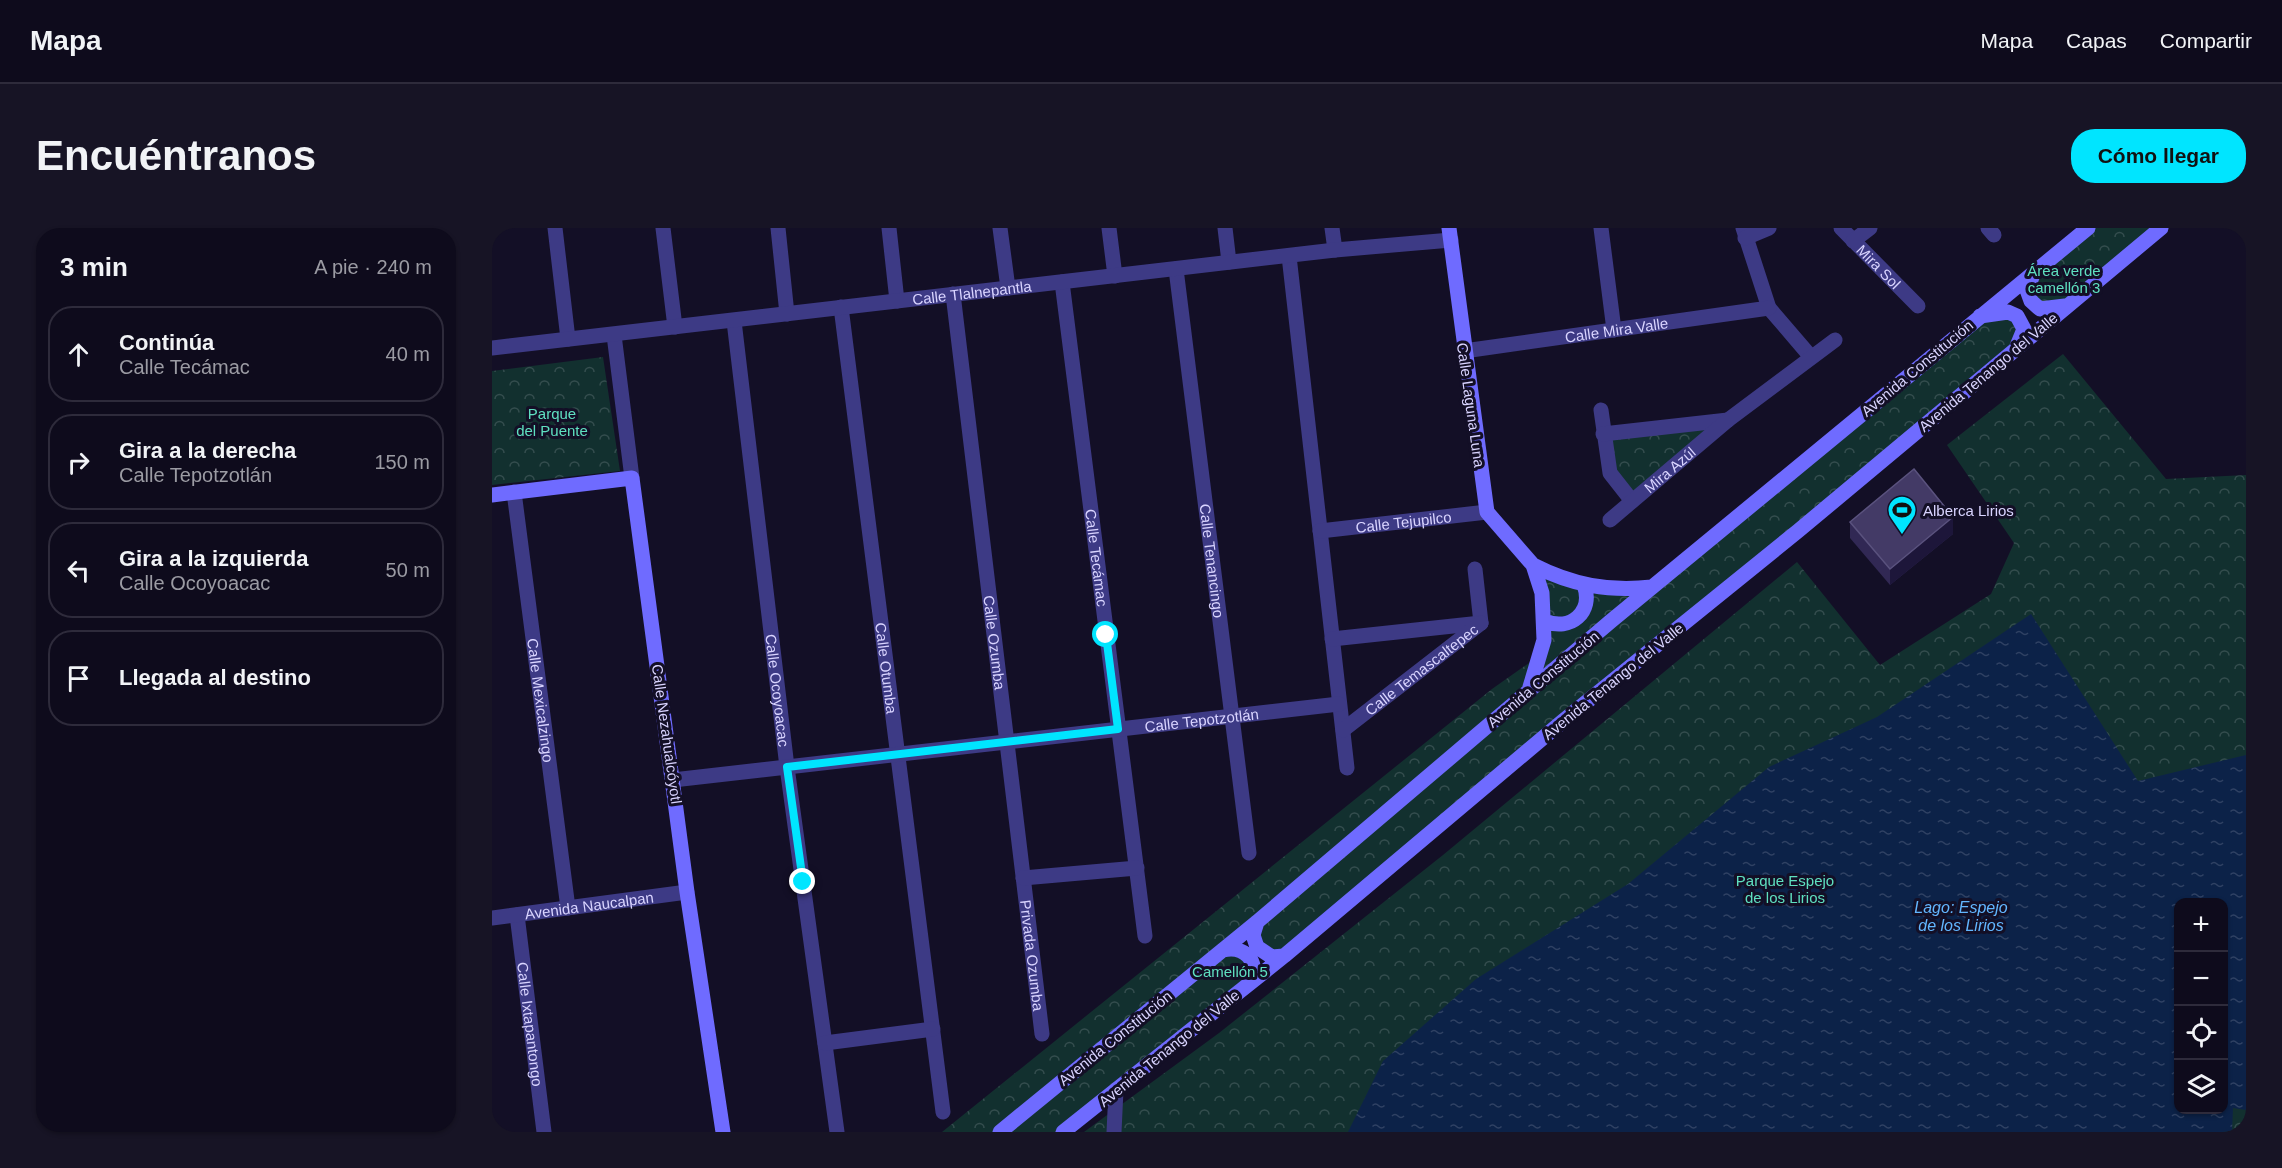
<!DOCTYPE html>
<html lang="es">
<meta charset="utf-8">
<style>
body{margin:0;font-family:Helvetica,sans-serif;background:#171425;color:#f1f3f6}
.controls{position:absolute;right:18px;bottom:18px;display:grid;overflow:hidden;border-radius:12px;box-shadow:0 2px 4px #0004}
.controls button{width:54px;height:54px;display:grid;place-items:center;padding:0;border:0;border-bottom:2px solid #2e2b3b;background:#0e0b1c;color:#f1f3f6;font:30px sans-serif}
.stop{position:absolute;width:18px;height:18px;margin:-14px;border:4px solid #00e5ff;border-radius:50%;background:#fff}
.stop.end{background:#00e5ff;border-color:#fff;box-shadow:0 2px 6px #0008}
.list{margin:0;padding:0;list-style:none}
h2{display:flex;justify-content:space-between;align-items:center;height:78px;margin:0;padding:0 24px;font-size:26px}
h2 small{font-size:20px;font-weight:400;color:#9b9ba3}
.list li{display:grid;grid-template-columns:39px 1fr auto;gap:18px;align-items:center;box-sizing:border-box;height:96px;margin:0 12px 12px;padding:0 12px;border:2px solid #2e2b3b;border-radius:24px}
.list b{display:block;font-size:22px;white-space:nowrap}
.list p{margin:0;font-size:20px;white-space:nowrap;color:#9b9ba3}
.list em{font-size:20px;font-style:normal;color:#9b9ba3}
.icon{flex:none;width:33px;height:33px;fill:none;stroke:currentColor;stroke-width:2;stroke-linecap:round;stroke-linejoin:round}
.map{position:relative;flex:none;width:1754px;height:904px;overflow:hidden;border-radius:24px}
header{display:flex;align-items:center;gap:36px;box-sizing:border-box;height:84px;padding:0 30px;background:#0e0b1c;border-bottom:2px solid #2e2b3b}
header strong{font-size:28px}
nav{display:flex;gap:33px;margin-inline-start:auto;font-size:21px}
.intro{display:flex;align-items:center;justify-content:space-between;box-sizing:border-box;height:144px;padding:0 36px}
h1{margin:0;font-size:42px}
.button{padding:15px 27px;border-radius:24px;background:#00e5ff;color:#111;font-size:21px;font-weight:700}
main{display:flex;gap:36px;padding:0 36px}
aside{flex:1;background:#0e0b1c;border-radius:24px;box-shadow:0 2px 4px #0004}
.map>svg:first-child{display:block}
.forest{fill:url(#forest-crowns);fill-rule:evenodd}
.water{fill:url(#water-ripples);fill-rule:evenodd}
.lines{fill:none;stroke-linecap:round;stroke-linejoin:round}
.street{stroke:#3d3a85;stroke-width:15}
.secondary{stroke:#6f6bff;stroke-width:15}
.wall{fill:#312854}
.shaded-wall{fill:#1d163a}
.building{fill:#433a66;stroke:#5a527e;stroke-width:1.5}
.route{stroke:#00e5ff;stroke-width:8}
.labels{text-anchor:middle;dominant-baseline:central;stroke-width:6;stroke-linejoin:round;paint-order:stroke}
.street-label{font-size:15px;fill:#d9d4ff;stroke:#130f26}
.park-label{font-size:15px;fill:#5fe0c0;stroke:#130f26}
.poi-label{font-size:15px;fill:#d9d4ff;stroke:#130f26;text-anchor:start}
.water-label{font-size:16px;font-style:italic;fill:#62b6ff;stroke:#130f26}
</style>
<header>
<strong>Mapa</strong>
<nav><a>Mapa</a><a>Capas</a><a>Compartir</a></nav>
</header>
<div class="intro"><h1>Encuéntranos</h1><a class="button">Cómo llegar</a></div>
<main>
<aside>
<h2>3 min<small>A pie · 240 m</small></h2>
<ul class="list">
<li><svg class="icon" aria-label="ahead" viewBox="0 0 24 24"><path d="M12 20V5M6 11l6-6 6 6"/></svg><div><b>Continúa</b><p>Calle Tecámac</p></div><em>40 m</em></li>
<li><svg class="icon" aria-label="right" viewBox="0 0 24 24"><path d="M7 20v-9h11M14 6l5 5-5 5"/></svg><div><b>Gira a la derecha</b><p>Calle Tepotzotlán</p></div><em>150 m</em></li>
<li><svg class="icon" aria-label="left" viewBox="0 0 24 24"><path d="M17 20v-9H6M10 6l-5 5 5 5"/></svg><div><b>Gira a la izquierda</b><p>Calle Ocoyoacac</p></div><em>50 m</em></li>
<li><svg class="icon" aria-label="arrive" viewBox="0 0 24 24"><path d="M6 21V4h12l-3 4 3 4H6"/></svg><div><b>Llegada al destino</b></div></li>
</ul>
</aside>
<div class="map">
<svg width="1754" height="904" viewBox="0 0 1754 904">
<defs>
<pattern id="forest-crowns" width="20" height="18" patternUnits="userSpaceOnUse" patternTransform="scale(1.5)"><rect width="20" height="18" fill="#12302f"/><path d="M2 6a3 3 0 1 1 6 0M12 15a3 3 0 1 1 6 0" fill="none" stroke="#344d4e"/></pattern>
<pattern id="water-ripples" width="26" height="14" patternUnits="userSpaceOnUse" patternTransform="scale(1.5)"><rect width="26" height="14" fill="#0c2248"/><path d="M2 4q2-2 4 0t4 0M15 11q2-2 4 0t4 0" fill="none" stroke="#2f4163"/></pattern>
</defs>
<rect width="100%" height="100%" fill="#130f26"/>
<!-- forest -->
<path class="forest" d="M1599,0h67l-91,78h-18l-15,-7 -1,-21z
M1523,89l4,24 -736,613 -17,-1 -11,-24 725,-611z
M1571,126l103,125 80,-4v657h-1162l135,-99 224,-178 354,-293 83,103 111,-71 23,-51 -67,-98zM1686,674h46v208h-46z
M111,129l17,114 -128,14v-114z
M1227,197l-87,72 -20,-25 -3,-36z
M1050,348l38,12 2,5 -7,22 -27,3z
M1098,362l50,2 -103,85 14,-49 20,-3z
M1044,430l-12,31 -41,36 -489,407h-52l550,-443z
M744,721l17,22 -194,161h-57l221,-181z"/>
<!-- water -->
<path class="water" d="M1539,386l107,167 108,-26v355l-13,-2 -1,24h-884l35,-71 93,-82 152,-95 141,-117 108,-50zM1686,674h46v208h-46z"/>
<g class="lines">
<!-- street -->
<g class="street">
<path d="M63,0l13,111"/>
<path d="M171,0l12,99"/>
<path d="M286,0l9,86"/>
<path d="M397,0l8,73"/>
<path d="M508,0l8,60"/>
<path d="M617,0l6,48"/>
<path d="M733,0l4,34"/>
<path d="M840,0l3,22"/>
<path d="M1109,0l13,102"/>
<path d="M1251,0l26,80 42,49"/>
<path id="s1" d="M1349,0l77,78"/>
<path d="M1496,0l6,7"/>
<path d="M1253,10l24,-10"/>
<path d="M1361,13l17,-13"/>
<path d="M797,28l58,512"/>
<path id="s2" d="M684,41l73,584"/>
<path id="s3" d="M570,54l83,654"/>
<path id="s4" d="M461,66l89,740"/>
<path id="s5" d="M349,79l102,805"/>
<path id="s6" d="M242,93l53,446 50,365"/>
<path d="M122,107l18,143"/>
<path id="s7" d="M0,120l843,-98 116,-10"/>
<path id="s8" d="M972,123l305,-43"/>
<path d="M1109,182l9,63 22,28"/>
<path d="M1111,206l125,-14"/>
<path id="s9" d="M22,264l54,416"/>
<path id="s10" d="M1118,292l118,-100 107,-80"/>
<path id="s11" d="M828,303l167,-19"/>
<path d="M983,341l6,54"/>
<path d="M840,411l149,-16"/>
<path id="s12" d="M851,502l138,-107"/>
<path id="s13" d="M181,552l666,-76"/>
<path d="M531,650l114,-10"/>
<path id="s14" d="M25,687l27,217"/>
<path id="s15" d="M0,690l195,-26"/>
<path d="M333,815l108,-14"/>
<path d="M622,904l2,-42"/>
</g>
<!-- secondary -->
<path class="secondary" d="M957,0l38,284 46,53 9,28 2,47 -14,47
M1542,44l-7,18 4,11 9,8 25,-3
M1488,88l28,-4 9,4 7,13 -7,17
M0,267l140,-17 55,414 36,240
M1041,337c39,20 76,27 119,22
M1053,393c25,11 49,-9 39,-36
M765,694l-4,13 4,12 15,10 12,-1
M731,722c21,-5 37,11 28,32
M508,904l257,-210 354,-301 477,-393
M571,904l221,-176 279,-235 235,-190 363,-303"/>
</g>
<!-- wall -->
<path class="wall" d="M1358,294l103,12 -63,51 -40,-47z"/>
<!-- shaded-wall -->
<path class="shaded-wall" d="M1461,289v17l-63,51v-16z"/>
<!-- building -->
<path class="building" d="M1422,241l39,48 -63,52 -40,-47z"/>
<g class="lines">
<!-- route -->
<path class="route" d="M311,654l-16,-115 331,-38 -12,-94"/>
</g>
<!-- icons -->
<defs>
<g id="stadium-pin" transform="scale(1.5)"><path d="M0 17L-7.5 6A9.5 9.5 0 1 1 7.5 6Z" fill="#00e5ff" stroke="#130f26"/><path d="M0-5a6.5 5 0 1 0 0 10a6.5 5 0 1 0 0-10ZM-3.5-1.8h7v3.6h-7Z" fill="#111"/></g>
</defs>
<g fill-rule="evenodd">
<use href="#stadium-pin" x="1410" y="282"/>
</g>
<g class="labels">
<!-- street labels -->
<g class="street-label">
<text stroke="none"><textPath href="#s1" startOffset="54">Mira Sol</textPath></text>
<text stroke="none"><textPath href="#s7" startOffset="483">Calle Tlalnepantla</textPath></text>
<text stroke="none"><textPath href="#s8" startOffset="154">Calle Mira Valle</textPath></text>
<text transform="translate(1425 140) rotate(-40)">Avenida Constitución</text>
<text transform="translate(1496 144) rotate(-40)">Avenida Tenango del Valle</text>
<text transform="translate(979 177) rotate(82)">Calle Laguna Luna</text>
<text stroke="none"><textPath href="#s10" startOffset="78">Mira Azúl</textPath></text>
<text stroke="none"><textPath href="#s11" startOffset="84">Calle Tejupilco</textPath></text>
<text stroke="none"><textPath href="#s3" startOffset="278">Calle Tecámac</textPath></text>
<text stroke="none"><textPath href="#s2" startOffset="294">Calle Tenancingo</textPath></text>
<text stroke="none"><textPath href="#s4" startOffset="351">Calle Ozumba</textPath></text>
<text stroke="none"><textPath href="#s5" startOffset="364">Calle Otumba</textPath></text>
<text stroke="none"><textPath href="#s12" startOffset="99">Calle Temascaltepec</textPath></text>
<text transform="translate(1051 451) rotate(-40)">Avenida Constitución</text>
<text transform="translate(1121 453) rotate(-39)">Avenida Tenango del Valle</text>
<text stroke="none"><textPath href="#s6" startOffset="372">Calle Ocoyoacac</textPath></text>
<text stroke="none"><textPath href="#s9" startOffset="210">Calle Mexicalzingo</textPath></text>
<text stroke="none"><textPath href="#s13" startOffset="532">Calle Tepotzotlán</textPath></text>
<text transform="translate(175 506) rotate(82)">Calle Nezahualcóyotl</text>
<text stroke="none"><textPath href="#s15" startOffset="98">Avenida Naucalpan</textPath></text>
<text stroke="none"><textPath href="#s4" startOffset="666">Privada Ozumba</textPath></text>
<text stroke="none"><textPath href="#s14" startOffset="110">Calle Ixtapantongo</textPath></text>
<text transform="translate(623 810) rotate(-39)">Avenida Constitución</text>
<text transform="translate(677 820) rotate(-39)">Avenida Tenango del Valle</text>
</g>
<!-- park labels -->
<g class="park-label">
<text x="1572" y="42">Área verde<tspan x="1572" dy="17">camellón 3</tspan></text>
<text x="60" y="185">Parque<tspan x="60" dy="17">del Puente</tspan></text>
<text x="1293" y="652">Parque Espejo<tspan x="1293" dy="17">de los Lirios</tspan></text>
<text x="738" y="743">Camellón 5</text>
</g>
<!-- poi labels -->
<g class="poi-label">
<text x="1431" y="282">Alberca Lirios</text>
</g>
<!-- water labels -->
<g class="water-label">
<text x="1469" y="679">Lago: Espejo<tspan x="1469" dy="18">de los Lirios</tspan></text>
</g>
</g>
</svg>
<div class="controls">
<button>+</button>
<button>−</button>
<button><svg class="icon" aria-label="locate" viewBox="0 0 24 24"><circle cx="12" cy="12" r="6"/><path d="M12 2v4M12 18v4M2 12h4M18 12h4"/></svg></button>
<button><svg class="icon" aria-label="layers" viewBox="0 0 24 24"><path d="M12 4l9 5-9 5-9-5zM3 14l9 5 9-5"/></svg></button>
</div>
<div class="stop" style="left:614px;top:407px"></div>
<div class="stop end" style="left:311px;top:654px"></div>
</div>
</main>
